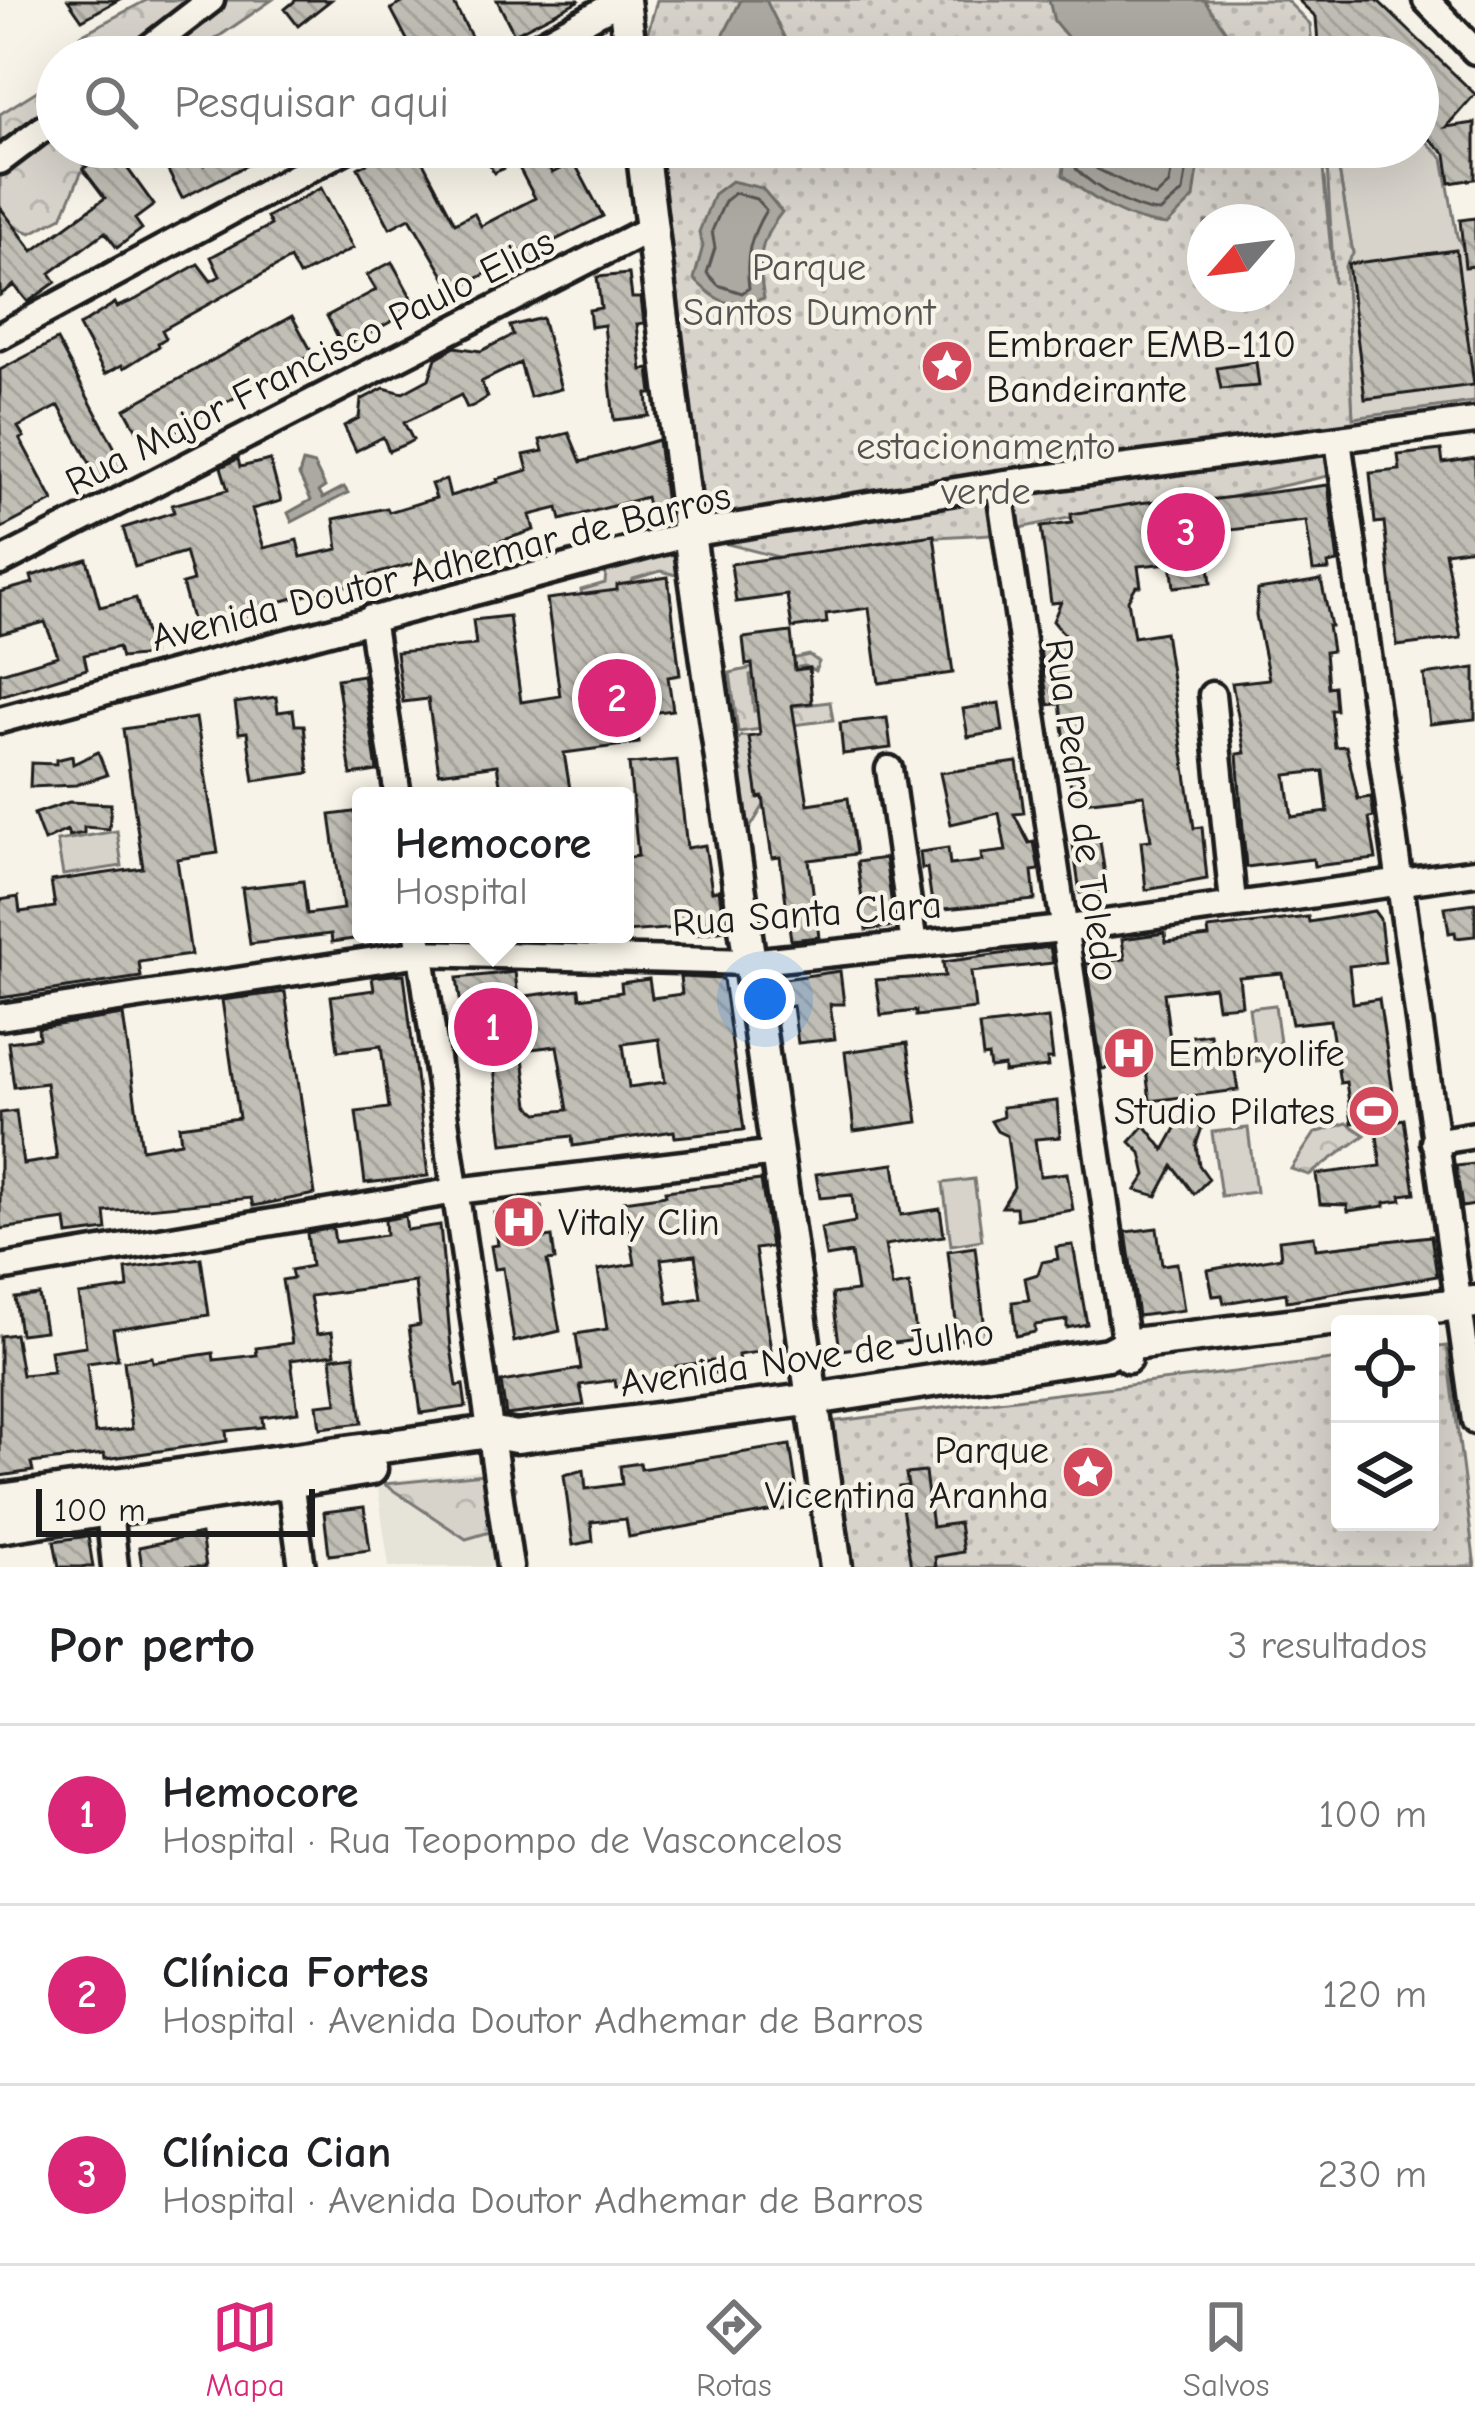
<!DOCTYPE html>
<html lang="pt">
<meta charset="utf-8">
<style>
body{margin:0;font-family:"Comic Neue",sans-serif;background:#f6f6f6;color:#202124}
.controls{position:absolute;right:36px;bottom:36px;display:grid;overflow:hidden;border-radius:12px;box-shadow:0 12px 48px #0002}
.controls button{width:108px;height:108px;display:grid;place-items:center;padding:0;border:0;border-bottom:3px solid #e0e0e0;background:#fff;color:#202124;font:60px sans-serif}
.compass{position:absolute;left:1187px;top:204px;width:108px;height:108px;border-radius:50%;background:#fff;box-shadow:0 12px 48px #0002;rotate:242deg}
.scale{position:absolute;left:36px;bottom:30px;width:279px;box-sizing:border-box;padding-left:12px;border:6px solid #1c1c1c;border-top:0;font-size:33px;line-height:42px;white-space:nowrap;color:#1c1c1c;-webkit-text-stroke:9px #f7f3e8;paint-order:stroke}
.you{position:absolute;left:765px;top:999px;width:42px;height:42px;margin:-30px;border:9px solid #fff;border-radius:50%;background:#1a73e8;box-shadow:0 0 0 18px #1a73e833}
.badge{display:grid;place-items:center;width:78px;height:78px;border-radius:50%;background:#db2777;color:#fff;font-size:39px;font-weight:700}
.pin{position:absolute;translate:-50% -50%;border:6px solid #fff;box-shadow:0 3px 12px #0006}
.popup{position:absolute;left:352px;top:787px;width:282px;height:156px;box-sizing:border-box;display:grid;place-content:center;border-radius:12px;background:#fff;filter:drop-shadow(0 3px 9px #0005);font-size:39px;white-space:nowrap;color:#757577}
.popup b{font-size:45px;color:#202124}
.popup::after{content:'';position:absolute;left:50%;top:100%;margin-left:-24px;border:24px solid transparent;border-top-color:#fff}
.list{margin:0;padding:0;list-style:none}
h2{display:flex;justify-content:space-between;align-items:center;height:156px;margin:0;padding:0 48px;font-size:51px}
h2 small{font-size:39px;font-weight:400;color:#757577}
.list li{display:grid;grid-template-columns:78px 1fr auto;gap:36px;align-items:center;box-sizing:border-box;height:180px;padding:0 48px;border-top:3px solid #e0e0e0}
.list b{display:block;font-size:45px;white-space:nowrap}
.list p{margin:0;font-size:39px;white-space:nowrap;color:#757577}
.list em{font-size:39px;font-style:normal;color:#757577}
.icon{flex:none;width:66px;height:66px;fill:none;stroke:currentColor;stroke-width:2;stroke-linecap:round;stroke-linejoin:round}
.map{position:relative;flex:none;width:1475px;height:1567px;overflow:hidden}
.search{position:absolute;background:#fff;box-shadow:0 12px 48px #0002;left:36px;right:36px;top:36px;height:132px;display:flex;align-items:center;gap:30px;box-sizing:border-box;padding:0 42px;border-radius:66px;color:#757577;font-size:45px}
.sheet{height:696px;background:#fff}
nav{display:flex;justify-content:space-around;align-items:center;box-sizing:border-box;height:168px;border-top:3px solid #e0e0e0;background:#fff;font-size:33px;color:#757577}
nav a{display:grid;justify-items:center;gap:6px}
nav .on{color:#db2777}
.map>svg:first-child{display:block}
.built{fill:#e6e3d9}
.grass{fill:#d7d3cb;stroke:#7a7874;stroke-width:3}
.forest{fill:url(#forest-crowns);stroke:#7a7874;stroke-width:3}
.park{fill:url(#park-dots);stroke:#7a7874;stroke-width:3;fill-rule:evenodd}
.water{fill:#aca9a2;stroke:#72716c;stroke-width:3}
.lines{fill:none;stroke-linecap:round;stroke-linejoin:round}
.shore{stroke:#565452;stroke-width:3}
.building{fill:url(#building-back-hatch);stroke:#1c1c1c;stroke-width:3;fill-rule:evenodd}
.minor-casing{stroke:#1c1c1c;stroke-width:33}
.major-casing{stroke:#1c1c1c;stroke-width:39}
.minor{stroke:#f7f3e8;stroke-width:24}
.major{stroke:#f7f3e8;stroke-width:30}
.labels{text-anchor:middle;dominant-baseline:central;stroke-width:9;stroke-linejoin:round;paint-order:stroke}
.park-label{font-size:39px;fill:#545351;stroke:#f7f3e8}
.poi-label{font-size:39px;fill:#1c1c1c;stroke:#f7f3e8;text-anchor:start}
.street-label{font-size:39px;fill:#1c1c1c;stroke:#f7f3e8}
</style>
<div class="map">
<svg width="1475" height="1567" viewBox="0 0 1475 1567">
<defs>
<pattern id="forest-crowns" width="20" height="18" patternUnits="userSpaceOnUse" patternTransform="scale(3)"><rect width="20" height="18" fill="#d7d3cb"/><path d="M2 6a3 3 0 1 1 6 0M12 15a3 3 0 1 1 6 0" fill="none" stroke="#b8b5ae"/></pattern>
<pattern id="park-dots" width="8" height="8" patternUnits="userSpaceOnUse" patternTransform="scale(3)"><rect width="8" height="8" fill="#d7d3cb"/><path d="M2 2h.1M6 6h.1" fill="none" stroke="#b8b5ae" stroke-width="1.8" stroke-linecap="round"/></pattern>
<pattern id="building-back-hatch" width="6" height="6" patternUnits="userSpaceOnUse" patternTransform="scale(3)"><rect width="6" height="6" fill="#c0beb5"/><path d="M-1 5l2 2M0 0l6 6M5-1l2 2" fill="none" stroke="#a4a39b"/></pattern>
</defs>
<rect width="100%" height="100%" fill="#f7f3e8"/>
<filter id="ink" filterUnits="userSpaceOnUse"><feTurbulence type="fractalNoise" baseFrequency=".00833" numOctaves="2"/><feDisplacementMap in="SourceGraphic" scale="24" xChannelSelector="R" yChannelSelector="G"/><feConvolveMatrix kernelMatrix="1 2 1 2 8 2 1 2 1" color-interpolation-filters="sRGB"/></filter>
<g filter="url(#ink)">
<!-- built -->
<path class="built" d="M486,1469l13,98h-110l-12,-84z"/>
<!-- grass -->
<path class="grass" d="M1418,133l25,25 14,78 17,33 1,133 -122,17 -8,-154 8,-12 -18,-106h83z
M117,831l5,35 -59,9 -6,-34z
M1275,1005l7,53 -26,3 -7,-53z
M1248,1128l8,64 -35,4 -9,-64z
M974,1179l8,61 -31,5 -8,-62z"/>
<!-- forest -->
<path class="forest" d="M147,0h125l-83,57h-122l14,-22z
M57,71v76h50l-22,17 -23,53 -31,16 -31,-12v-107l48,-30z
M648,538l41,17 3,24 -31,-8 -28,8 -12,23 -37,4 -3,-16 24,-7 2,-21z
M809,655l10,7 -4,9 -10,-5 -55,9 4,36 76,-9 3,18 -95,12 -8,-59z
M741,736l44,3 7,44 -28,22 -17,28 -15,-22 -19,-44z
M1347,1123l18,12 -56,40 -18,-6 24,-36z
M504,1472l12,16 -16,41 -34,10 -82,-55z"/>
<!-- park -->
<path class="park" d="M657,0h629l24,24 3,33h-672z
M646,147h675l13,137 -8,-137h9l18,107 -8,12 8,152 122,-16v19l-132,18 -1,34 -116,25 -105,9 -130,27 -91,5 -118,19 -93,-24zM1205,222h72v72h-72z
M1447,1346l28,221h-624l-22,-145 511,-63v163h90v-174z"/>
<!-- water -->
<path class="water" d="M741,0h25l28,57h-76l1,-13z
M1049,0h155l24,34 -29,7 -17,16h-98l-30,-36z
M1066,147h135l-7,51 -27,27c-37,-2 -76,-26 -104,-50z
M731,181l31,7 20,24c-24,29 -25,50 -18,86 -33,12 -46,5 -70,-19l9,-33 -4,-14 15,-38z
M303,462l11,3 11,22 -6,4 4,7 21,-11 4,6 -56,29 -4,-9 23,-13 -12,-25z"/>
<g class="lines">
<!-- shore -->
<path class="shore" d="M1077,147l-1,22c19,19 58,42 84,43l23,-20 7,-45
M1092,147l-1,15 6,7 58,28 14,-13 6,-37
M735,193l21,6 10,11c-16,27 -21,46 -17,78l-7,5 -24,-8 -11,-12 8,-25 -3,-17 13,-30z"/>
</g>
<!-- building -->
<path class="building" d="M68,0h50l-36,20z
M296,0h35l-33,26 -13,-17z
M408,0h44l30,57h-66l-25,-48z
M497,0h83l-66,34z
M1298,0h79l98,94 -29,33 29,-4v56l-25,4 -4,-29 -28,-26v-71h-99l-3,-40z
M598,36l12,21h-51z
M112,147l42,58 -19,14 7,10 -25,19 -12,-16 -55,41 6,9 -28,20 -14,-17 -14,10v-88l33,44 72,-53 -22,-29z
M237,147h46l-101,51 -18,-35 32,-15 8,17z
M398,147h17l40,76 19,-10 7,13 54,-28 -19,-36 -22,11 -9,-16 6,-3 -3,-7h56l-4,2 12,24 22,-11 29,54 -63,32 5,8 -25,13 -6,-10 -61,32 -43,-73 -20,10 -32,-60z
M321,188l32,60 -54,28 -9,-17 -128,71 4,8 -8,5 1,3 -35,22 -2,-3 -17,9 -26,-48 36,-23 2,4 18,-7 63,-36 13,17 9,-5 -9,-19 60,-32 -4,-8z
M1475,218v48l-10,1 -5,-47z
M1456,250l18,135 -109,14 -17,-135z
M392,262l25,46 -74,39 -16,-31 49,-26 -9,-15z
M629,274l3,24h9l3,25 -7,1 5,46 7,-1 3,25h-5l2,22 -35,4 -10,-95 -13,2 -2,-17 12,-2 -4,-31z
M292,316l21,38 -167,93 -21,-38z
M542,318l19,71 -31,8 -10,-34 -39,19 7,15 -15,9 -6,2 -6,-13 -57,28 9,17 -7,4 -17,7 -6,-14 -27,14 -12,-25 15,-8 2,-18 23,-12 19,5 26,-14 7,-21 19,-11 26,4 32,-16 -3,-9z
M57,340l69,129 -26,13 -41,-76 -41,21 6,10 -4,2 33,62 -53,28v-159z
M1256,362l3,24 -38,3 -4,-21z
M569,433l12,29 77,-22 8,65 -17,4 -3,-12 -85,23 -3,-12 -28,7 4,15 -94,31 2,7 -19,6 -4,-12 -48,13 1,5 -129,30 2,6 -50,14 -13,-46 11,-3 -8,-29 -50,15 -12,-39 51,-16 -2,-7 56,-15 -7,-23 17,-8 2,8 30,-7 11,41 -29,8 12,39 33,-8 4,17 37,-8 -4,-30 53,-11 2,4 47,-14 -5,-14 15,-4 4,16 48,-14 -1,-3 31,-9 -4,-15 19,-4 -3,-11z
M1441,450l2,13 32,-5v90l-30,4 16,86 -64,8 -13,-124 -9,1 -5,-50 30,-3 -2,-15z
M1328,485l10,77 -10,2 1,6 -16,1 -7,-50 -101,12 6,50 -37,4 -3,-24 -33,3 3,20h-5l-8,14 6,37 31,-5 29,196 8,-1 5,52 -61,11 -5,-49 10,-1 -7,-45 -71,8 -13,-100 -12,2 -9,-63 28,-4 -14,-17 8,-19 -10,1 -10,-76 31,-4 -1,-9 68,-11 62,-7v5z
M934,535l19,138 -74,10 -10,-75 -43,6 1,9 -35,5 -5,-33 -51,7 -5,-38z
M87,559l13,48 36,-9 16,57 -31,3 -3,-11 -34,8 3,14 -87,27v-23l58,-17 -13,-34 -45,12v-42l33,-9 -2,-7z
M668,577l12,98 -12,2 5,33 -38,5 4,28 -75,10 6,36 -34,7h-34l-5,-31 -58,8 -11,-74 -25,3 -7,-50 80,-7 -3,-25 36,-4 12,86 39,-6 -13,-97 70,-9v-5z
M1321,580l10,46h-3l4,25 -7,1 3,35 6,-1 2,24h-5l4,37 11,-1 12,53 13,-2 3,20 -5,1 7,41 -62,7 -1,-7 -67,8 -9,-113 8,-1 -13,-70 37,-4 -13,-64 2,-25zM1323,771l5,41 -36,5 -6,-42z
M791,632l4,38 14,-2 3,35 -20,2 16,99 40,-6 8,56 -47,6 10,77 -28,3 -11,-83 -8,1 -9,-61 -5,1 -4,-27 -5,-34 11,-2 -8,-71 -6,1 -3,-27z
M1475,668v51l-45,5 -6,-49z
M363,675l14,96 -26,4 -14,-96z
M276,697l2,15 15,-2 2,15h9l5,48 -55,8 -7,-49 -8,1 -4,-30z
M999,703l4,28 -35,6 -5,-28z
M196,718l22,135 -41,6 14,96 -52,7 2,15 -141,21v-98l18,-3 2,15 35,-5 -4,-26 92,-13 -20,-139z
M887,718l4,30 -48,6 -3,-31z
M98,752l9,23 -31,10 -46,2 1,-24 25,1v-4l16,-4 1,8z
M677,760l10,88 18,-3 7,46 7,-1 6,40 -31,5 -1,-8 -68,5v-74l13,-2 -9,-92z
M1017,762l7,51 -10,1 15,29 5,-1 5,28 -7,1 3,29 -102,10 -6,-42 -5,1 -2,-17 28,-4 2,17 32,-4 -1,-7 25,-3 -7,-38 -48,11 -11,-51z
M69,802l42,2 -2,25 -25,-2v6l-15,3 -2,-6 -23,11 -10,-27z
M361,811v127l-29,4 -1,-8 -81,10 -8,-56 61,-7 4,33 36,-5 -13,-94z
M1099,834l8,55 -27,4 -8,-55z
M885,858l10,68 -29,4 -9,-68z
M1475,903v33l-19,2 -1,-6 -6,1 -4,-26z
M1374,911l6,8 5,43 -36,4 4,37 26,-4 15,100 5,21 5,-1 11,74 -14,2 1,5 -17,2v4l-37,5 -1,-6 -27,-1 -4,-30 65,-8 -6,-46 -23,3 -6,-41 -6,1 -10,-63 -38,4 -10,-51 -43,4 3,28 -25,2 -3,-20 -50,6 6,46 40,-5 3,22 19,-2 6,36 -88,11 -5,-38 -43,6 -16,-105 39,-5 -3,-20 43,-6 1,9 43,-5 -1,-8 100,-12 1,5z
M1050,947l3,16 -82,9 4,37 -59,7v-5l-35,4 -5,-35 69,-4 -2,-14z
M840,971l4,33h-14l5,35 -37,4 -5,-37 -6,1 -3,-28z
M515,972l3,25 61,-8 1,9 42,-6 -1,-9 28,-4 3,19 30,-4 -2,-17 43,2 21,151 -69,7 -1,-6 -101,15 -1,-10 -69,8 -10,-85 -24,4 -12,-85zM659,1039l6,43 -36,5 -6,-43zM557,1046l11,64 -30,3 -9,-8 -7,-55z
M404,974l24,202 -63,7 -9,-71 33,-4 -8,-62 -43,5 -7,-55 43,-6 -2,-13z
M285,992l30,202 -62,12 -2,-8 -146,14 2,18 -39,5 -2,-15 -66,9v-116l16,-2 7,53 34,-5 -11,-76 -32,4 -6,-45 31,-4 -1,-10 85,-13 19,134 39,-7 -2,-16 60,-8 -17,-118z
M1048,1018l5,41h-6l1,8 -44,5v-6l-14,2 -2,-12 -5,1 -4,-31z
M907,1043l11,79 -64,9 -9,-79z
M1057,1101l3,36 -25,2 5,37 27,-3 6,37 -56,9 -1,-12h-14l12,-20 -7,-51 -10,-5 -6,-10 12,-4 -1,-10z
M1181,1119l21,8 -6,18 3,20 10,14 -15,15 -21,-28 -16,30 -21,-6 10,-15 -5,-22 -11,-11 15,-17 19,25z
M894,1164l7,51 39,-6 4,27 -59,9 7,42 17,-3 8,56 -77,10 -8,-56 25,-3 -6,-38 -25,4 -5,-29 34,-6 -3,-27 -32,3 -4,-24z
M1475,1164v41l-13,2 -6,-41z
M761,1180l10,67 -16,2 16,101 -33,5 2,15 -25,3 -2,-12 -37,5 2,16 -62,5 -1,-7 -35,5 4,20 -78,10 -5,-33 80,-13 -5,-35 31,-5 -9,-59 37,-6 -11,-63 42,-6 -1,-4zM695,1255l6,43 -33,5 -7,-44z
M541,1207l4,31 7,-1 3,23 -8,1 13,70 -46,11 -11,-74 -8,1 -4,-23 7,-1 -4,-32z
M405,1216l2,14 33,-5 11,123 6,38 6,-1 3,22 -45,6 -12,-86 11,-2 -5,-43 -105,14 7,38 15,-2 3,22 -44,6 7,52 -36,5 1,10 -37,4 1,10 -122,18 -1,-5 -73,9 2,8 -33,5v-140l15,-2 7,41 31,-3 -3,-21 36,-5 -7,-51 49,-7 -2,-19 75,-11 8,57 -96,14 5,30 -31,4 8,70 37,-4 -8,-68 28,-4 1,5 60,-9 1,7 43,-5 -1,-7 36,-5 -10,-63 11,-2 -2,-8 20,-4 -4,-33 26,-5 2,14 51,-7 -1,-15z
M1157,1228l5,37 15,-2 7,47 -46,6 -12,-84z
M1314,1236l2,13 115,-13 6,40 -150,25 -1,-8 -62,10 -2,-8 -9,1 -5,-26 73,-13 -2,-17z
M1073,1245l14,79 -20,4v-8l-32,5v7l-19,4 -4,-34 17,-2 -4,-22 13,-4 4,-12 16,-3 -2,-12z
M975,1247l11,90 -28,3 -10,-89z
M39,1295l6,36 -25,3 -5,-36z
M354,1355l8,68 -42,5 -3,-23 20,-2 -6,-45z
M790,1445l6,39 -9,1 4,23 -162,29 -3,-18 -35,3 2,19 -20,4 -9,-70 20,-5 2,19 36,-5 -2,-18 20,-3 1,6z
M925,1472l7,55 27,-4 4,29 -28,5 1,10h-25l-12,-80 9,-1 -2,-12z
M364,1507l6,43 -41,5 -5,-43z
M201,1534l5,33h-64l-3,-20z
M88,1536l5,31h-34l-5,-26z"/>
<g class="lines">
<!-- minor casing -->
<g class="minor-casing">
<path id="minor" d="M1426,0l49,51
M137,57l74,-57
M517,57l105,-57
M0,161l57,-43
M0,336l350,-189
M1338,440l137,981
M999,484l129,876
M0,562l653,-335
M371,618l27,178
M1212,695l21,208
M0,720l689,-186 310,-50 476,-63
M889,769l25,176
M418,934l92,633
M0,1017l421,-64 328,9 313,-33 413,-57
M1434,1142l41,-7
M0,1268l456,-77 321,-38
M288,1468l14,99
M107,1492l8,75"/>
</g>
<!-- major casing -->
<g class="major-casing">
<path id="major" d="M624,0l7,57
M642,147l47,387 147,1033
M0,1500l490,-68 26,5 298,-38 294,-45 17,-9 350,-43
M0,1527l371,-58"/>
</g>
<!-- minor -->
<use href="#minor" class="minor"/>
<!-- major -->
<use href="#major" class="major"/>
</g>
</g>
<!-- icons -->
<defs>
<g id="sight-disc" transform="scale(2.7)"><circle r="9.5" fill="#d1495b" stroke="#f7f3e8"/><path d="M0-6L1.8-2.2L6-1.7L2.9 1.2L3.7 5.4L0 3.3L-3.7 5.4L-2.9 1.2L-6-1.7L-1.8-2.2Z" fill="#fff"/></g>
<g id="hospital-disc" transform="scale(2.7)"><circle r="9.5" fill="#d1495b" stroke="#f7f3e8"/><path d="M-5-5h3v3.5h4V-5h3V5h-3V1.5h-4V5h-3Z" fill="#fff"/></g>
<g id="stadium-disc" transform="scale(2.7)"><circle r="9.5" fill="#d1495b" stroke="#f7f3e8"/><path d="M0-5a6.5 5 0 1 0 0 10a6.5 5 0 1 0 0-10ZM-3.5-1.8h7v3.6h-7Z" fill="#fff"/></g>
</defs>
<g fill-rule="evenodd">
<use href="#sight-disc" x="947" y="366"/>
<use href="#hospital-disc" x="1129" y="1053"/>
<use href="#stadium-disc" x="1374" y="1111"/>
<use href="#hospital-disc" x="519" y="1222"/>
<use href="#sight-disc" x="1088" y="1472"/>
</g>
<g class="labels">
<!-- park labels -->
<g class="park-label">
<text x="809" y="267">Parque<tspan x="809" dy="45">Santos Dumont</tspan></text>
<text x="986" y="446">estacionamento<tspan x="986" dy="45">verde</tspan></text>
</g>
<!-- poi labels -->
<g class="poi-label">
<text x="986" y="344">Embraer EMB-110<tspan x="986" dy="45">Bandeirante</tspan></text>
<text x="1168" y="1053">Embryolife</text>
<text x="1335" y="1111" text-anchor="end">Studio Pilates</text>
<text x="558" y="1222">Vitaly Clin</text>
<text x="1049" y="1450" text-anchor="end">Parque<tspan x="1049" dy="45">Vicentina Aranha</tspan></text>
</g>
<!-- street labels -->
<g class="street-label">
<text transform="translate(310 362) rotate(-27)">Rua Major Francisco Paulo Elias</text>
<text transform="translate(441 567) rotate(-14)">Avenida Doutor Adhemar de Barros</text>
<text transform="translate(1082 810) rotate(82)">Rua Pedro de Toledo</text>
<text transform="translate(807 914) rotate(-4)">Rua Santa Clara</text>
<text transform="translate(807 1358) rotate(-8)">Avenida Nove de Julho</text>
</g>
</g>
</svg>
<div class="controls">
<button><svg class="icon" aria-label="locate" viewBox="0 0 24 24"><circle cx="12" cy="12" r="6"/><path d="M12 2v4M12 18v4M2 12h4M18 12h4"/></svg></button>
<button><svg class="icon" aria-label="layers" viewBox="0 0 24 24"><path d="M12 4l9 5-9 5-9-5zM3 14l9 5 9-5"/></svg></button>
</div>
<svg class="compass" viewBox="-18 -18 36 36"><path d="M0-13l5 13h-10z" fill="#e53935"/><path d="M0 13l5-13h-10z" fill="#757577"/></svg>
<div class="scale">100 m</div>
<div class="you"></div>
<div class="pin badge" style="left:493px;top:1027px">1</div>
<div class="popup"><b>Hemocore</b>Hospital</div>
<div class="pin badge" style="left:617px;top:698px">2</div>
<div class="pin badge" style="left:1186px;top:532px">3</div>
<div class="search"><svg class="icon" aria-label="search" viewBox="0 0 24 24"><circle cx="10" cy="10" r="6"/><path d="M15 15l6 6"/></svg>Pesquisar aqui</div>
</div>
<section class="sheet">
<h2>Por perto<small>3 resultados</small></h2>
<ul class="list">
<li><span class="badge">1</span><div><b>Hemocore</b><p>Hospital · Rua Teopompo de Vasconcelos</p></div><em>100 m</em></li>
<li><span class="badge">2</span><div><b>Clínica Fortes</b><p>Hospital · Avenida Doutor Adhemar de Barros</p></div><em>120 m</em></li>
<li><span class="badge">3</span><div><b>Clínica Cian</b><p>Hospital · Avenida Doutor Adhemar de Barros</p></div><em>230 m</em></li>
</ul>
</section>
<nav>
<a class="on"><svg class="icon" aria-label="map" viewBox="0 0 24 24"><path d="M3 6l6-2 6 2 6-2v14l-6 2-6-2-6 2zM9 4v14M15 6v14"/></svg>Mapa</a>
<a><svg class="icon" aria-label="directions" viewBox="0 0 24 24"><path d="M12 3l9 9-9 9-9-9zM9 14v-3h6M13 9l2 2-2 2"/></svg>Rotas</a>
<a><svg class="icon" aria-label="saved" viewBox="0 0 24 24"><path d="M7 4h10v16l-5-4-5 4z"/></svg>Salvos</a>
</nav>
